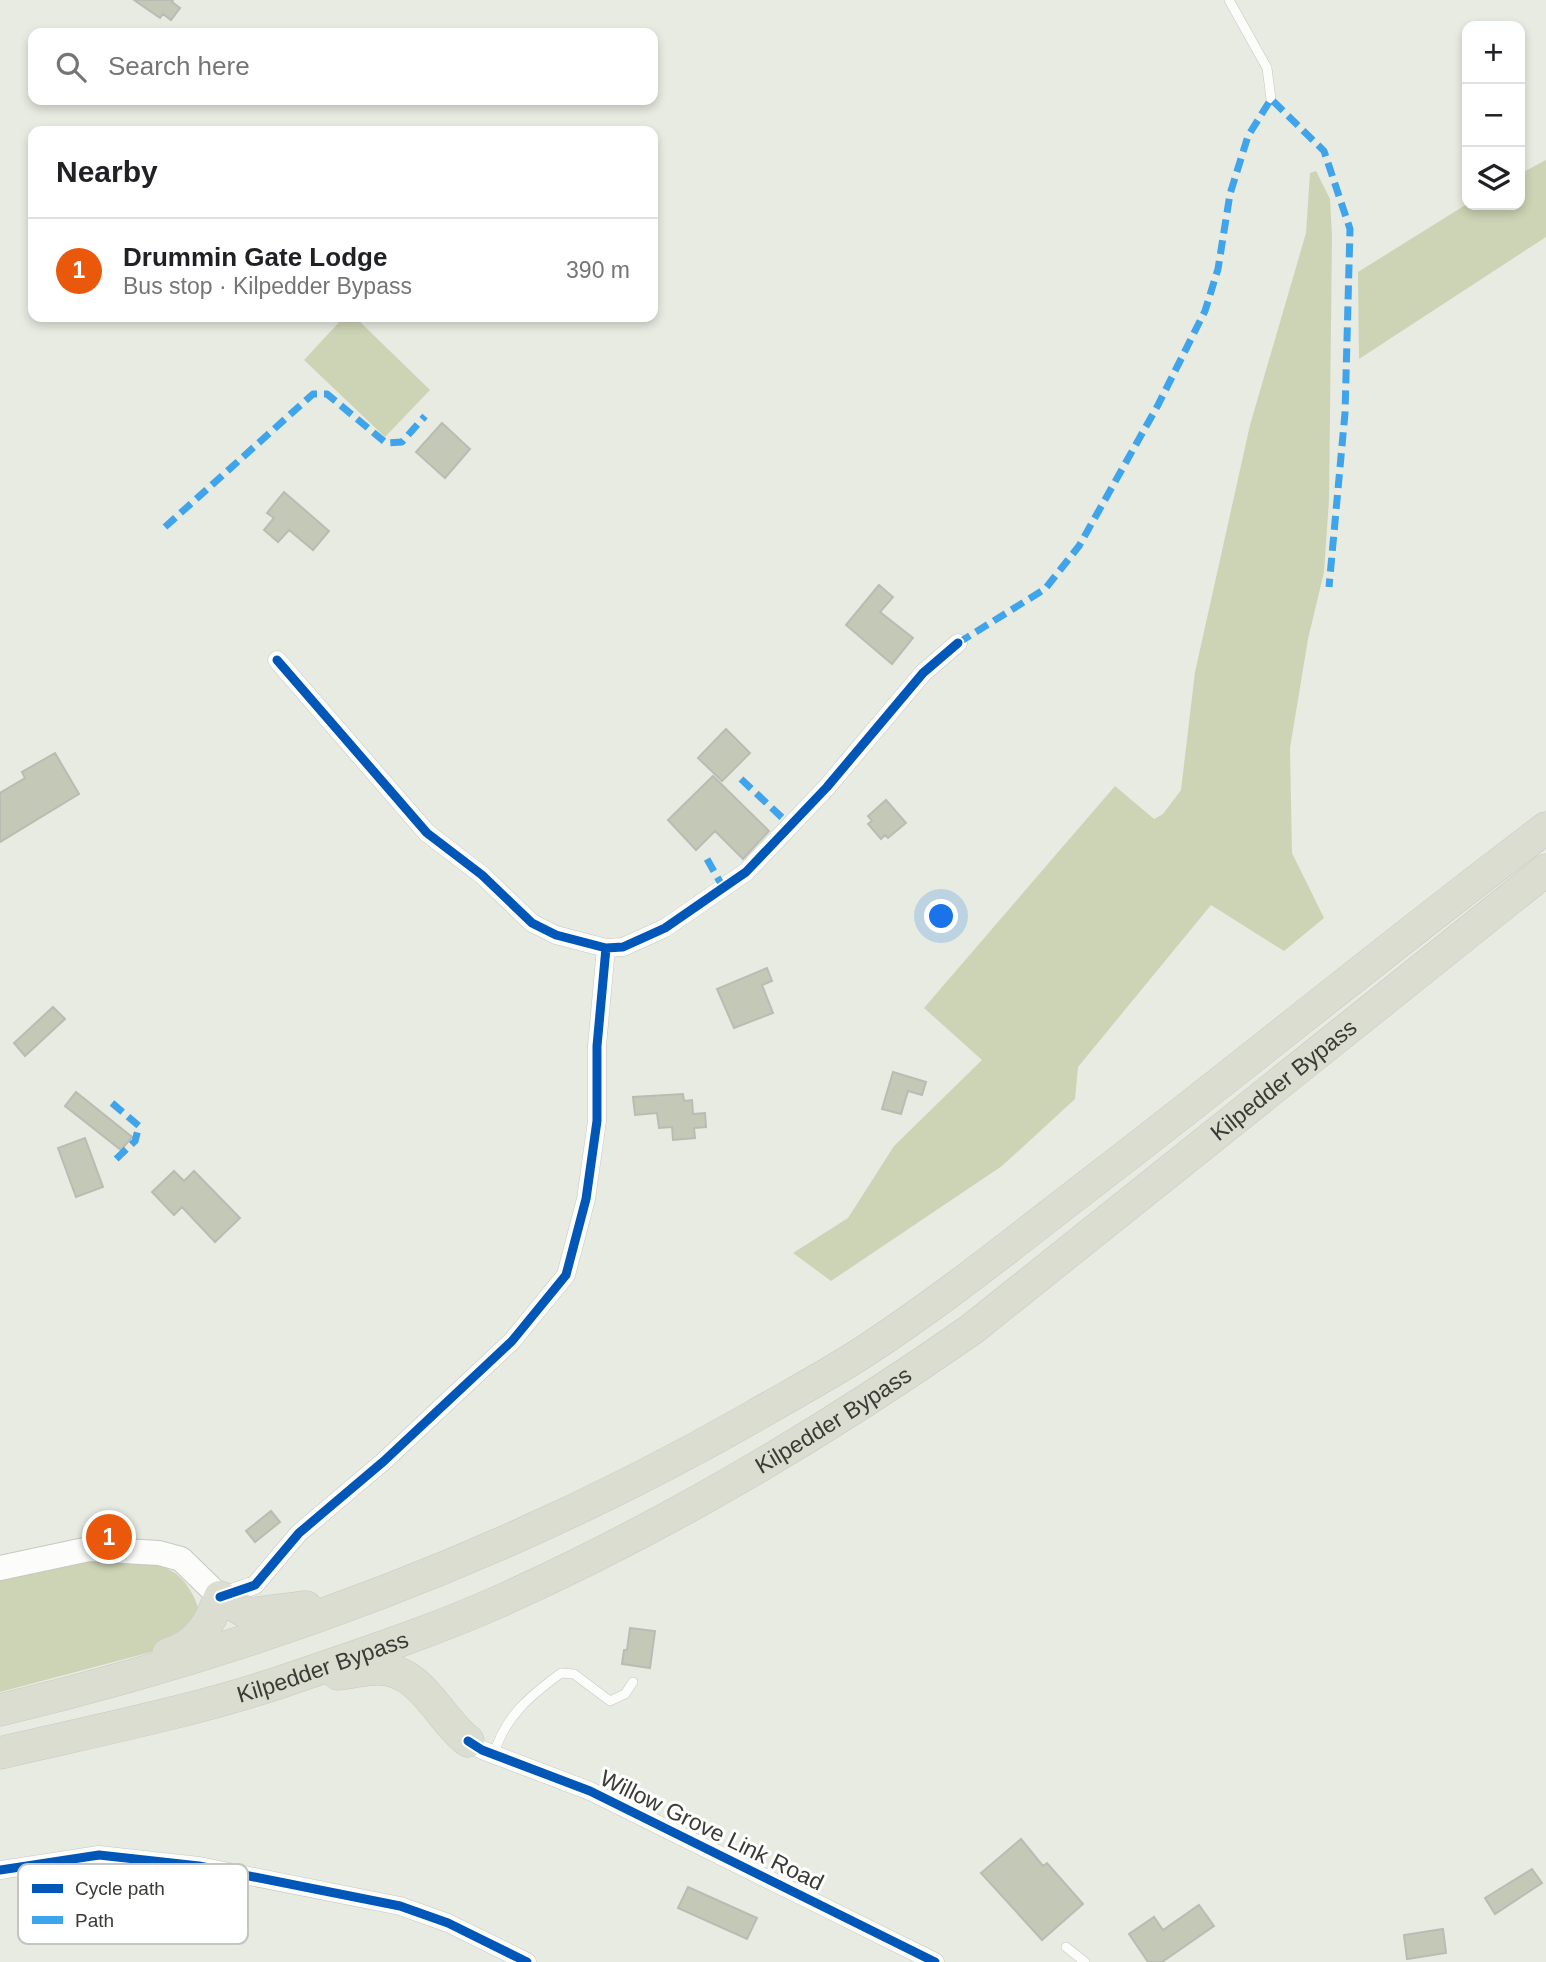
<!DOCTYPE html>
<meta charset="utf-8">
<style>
body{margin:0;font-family:Helvetica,sans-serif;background:#f2f2f2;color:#202124}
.controls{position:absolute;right:21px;top:21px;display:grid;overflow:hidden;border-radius:14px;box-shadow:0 4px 10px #0003}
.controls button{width:63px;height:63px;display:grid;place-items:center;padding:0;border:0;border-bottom:2px solid #e0e0e0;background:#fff;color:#202124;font:35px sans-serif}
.you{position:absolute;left:942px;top:917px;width:24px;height:24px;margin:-18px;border:5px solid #fff;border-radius:50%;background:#1a73e8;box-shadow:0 0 0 10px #1a73e833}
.badge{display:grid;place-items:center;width:46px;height:46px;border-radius:50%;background:#ea580c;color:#fff;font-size:23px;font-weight:700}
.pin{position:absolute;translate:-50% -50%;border:4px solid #fff;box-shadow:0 2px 7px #0006}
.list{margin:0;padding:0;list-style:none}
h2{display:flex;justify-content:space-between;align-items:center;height:91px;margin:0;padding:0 28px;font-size:30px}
h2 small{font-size:23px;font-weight:400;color:#757577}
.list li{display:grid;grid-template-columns:46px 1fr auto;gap:21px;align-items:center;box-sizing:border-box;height:105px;padding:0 28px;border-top:2px solid #e0e0e0}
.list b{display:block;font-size:26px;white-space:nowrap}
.list p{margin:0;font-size:23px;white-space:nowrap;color:#757577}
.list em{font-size:23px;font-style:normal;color:#757577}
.icon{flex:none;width:38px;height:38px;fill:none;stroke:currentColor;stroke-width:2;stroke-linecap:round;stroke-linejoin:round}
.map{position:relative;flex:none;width:1546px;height:1962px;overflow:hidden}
.search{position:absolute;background:#fff;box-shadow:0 4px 10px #0003;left:28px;top:28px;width:630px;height:77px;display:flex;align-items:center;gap:18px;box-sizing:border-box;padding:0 24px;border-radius:14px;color:#757577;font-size:26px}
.panel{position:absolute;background:#fff;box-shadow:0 4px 10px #0003;left:28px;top:126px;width:630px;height:196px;border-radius:14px}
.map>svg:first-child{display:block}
.green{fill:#ccd4b5}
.building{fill:#c4c8b7;stroke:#babcb4;stroke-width:2}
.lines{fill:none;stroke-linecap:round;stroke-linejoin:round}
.lane-casing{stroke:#c6c8c1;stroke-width:10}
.street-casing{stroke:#c6c8c1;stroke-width:19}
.secondary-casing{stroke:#c6c8c1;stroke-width:26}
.highway-casing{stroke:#c8c9c4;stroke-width:33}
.lane{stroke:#fcfcfa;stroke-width:9}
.street{stroke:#fcfcfa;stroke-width:18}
.secondary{stroke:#fcfcfa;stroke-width:24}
.highway{stroke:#daddd0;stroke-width:32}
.quiet{stroke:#3fa4eb;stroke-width:7;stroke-dasharray:14 7;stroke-linecap:butt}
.cycleway-casing{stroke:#fff;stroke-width:13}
.cycleway{stroke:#0057b8;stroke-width:9}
.labels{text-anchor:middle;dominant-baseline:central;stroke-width:6;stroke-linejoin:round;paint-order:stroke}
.street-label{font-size:23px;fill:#393b34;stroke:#fff}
.key{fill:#fff;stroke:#c4c4c2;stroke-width:2}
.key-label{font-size:19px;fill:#393b34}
</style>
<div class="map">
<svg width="1546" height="1962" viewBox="0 0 1546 1962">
<rect width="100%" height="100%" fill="#e8ebe1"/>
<!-- green -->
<path class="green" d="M1546,160v77l-187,122 -1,-87 109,-68 53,1v-31z
M1316,171l14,28 2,37 -3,264 -5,72 -16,67 -18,109 2,105 32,65 -40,33 -73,-46 -133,162 -3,32 -73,67 -171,115 -38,-28 55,-35 46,-72 88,-86 -58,-52 191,-222 39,33 9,-5 18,-24 14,-118 55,-247 56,-192 4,-60z
M344,317h11l75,73 -45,47 -81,-77z
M96,1559c52,4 87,-3 104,54l-26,33 -174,46v-115z"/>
<!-- building -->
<path class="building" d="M134,0h39l-1,2 8,6 -9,12 -8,-6 -3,4z
M442,423l28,26 -25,29 -29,-26z
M284,492l45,39 -16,19 -24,-20 -11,12 -14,-12 10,-12 -7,-5z
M879,585l14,12 -13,15 33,26 -21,26 -46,-39z
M726,729l24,24 -28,28 -24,-23z
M55,753l24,41 -79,48v-49l25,-15 -3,-6z
M713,776l56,55 -26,28 -28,-28 -19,19 -28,-30z
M886,800l20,23 -18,15 -3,-3 -4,4 -13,-15 4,-3 -4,-5z
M767,968l5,13 -10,4 11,28 -39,15 -17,-39z
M53,1007l12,12 -40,37 -11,-13z
M893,1072l33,10 -4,13 -14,-4 -7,23 -19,-5z
M76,1092l56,45 -11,13 -56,-44z
M683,1094l1,7 8,-1 1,14 12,-1 1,14 -12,1 1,10 -22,2 -1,-13 -13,1 -2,-15 -22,2 -2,-18z
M85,1138l18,49 -27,10 -18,-49z
M174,1171l10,10 10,-10 46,47 -25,24 -33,-35 -8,8 -22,-23z
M271,1511l9,11 -25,20 -9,-11z
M630,1628l25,3 -5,37 -28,-4 2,-14h3z
M1021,1839l22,27 4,-3 36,41 -41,36 -61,-67z
M1532,1869l10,14 -47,31 -10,-16z
M688,1887l69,31 -10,21 -69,-31z
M1199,1905l15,21 -52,36h-14l-19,-28 25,-17 9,13z
M1443,1929l3,24 -39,6 -3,-24z"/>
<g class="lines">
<!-- lane casing -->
<g class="lane-casing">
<path id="lane" d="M1229,0l38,68 4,31
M494,1754c11,-38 36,-58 67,-81l13,1 36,27 15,-7 8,-12
M1066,1947l19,15"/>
</g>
<!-- street casing -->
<g class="street-casing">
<path id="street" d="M277,660l150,173 55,42 50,48 24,12 50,13 17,-1 42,-19 81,-56 81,-85 96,-114 35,-30
M220,1597l35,-12 44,-52 85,-72 128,-120 54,-66 20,-76 11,-78v-75l9,-98
M468,1741l14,9 108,41 345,171
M0,1870l99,-15 100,11 201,40 48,17 79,39"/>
</g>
<!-- secondary casing -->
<g class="secondary-casing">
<path id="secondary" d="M0,1568l89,-19 70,4 22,6 39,38"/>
</g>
<!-- highway casing -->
<g class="highway-casing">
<g id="highway">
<path d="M168,1654c30,-9 41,-29 52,-57l29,17 57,-7"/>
<path d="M338,1674c13,-1 26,-5 39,-5 44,-1 61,49 91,72"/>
<path d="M0,1710c265,-63 519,-159 756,-295 36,-21 74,-41 109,-64 78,-51 151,-110 225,-167 153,-117 302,-240 456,-356"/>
<path id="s1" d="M0,1753c94,-22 190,-41 281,-71 73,-25 147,-49 217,-80 167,-75 324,-168 474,-273l574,-459"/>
</g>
</g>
<!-- lane -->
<use href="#lane" class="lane"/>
<!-- street -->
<use href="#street" class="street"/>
<!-- secondary -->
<use href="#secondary" class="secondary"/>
<!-- highway -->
<use href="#highway" class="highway"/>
<!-- quiet -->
<path class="quiet" d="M165,527l148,-133h14l59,49 16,-1 23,-26
M958,643l87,-54 34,-43 79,-141 47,-94 13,-42 12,-75 18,-58 23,-37 53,52 26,78 -5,184 -16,174
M741,779l50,47
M707,859l17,30
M112,1103l27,23 -4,15 -20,19"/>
<!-- cycleway casing -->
<g class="cycleway-casing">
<path id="cycleway" d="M277,660l150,173 55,42 50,48 24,12 50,13 17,-1 42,-19 81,-56 81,-85 96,-114 35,-30
M220,1597l35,-12 44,-52 85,-72 128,-120 54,-66 20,-76 11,-78v-75l9,-98
M468,1741l14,9 108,41 345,171
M0,1870l99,-15 100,11 201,40 48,17 79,39"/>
</g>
<!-- cycleway -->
<use href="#cycleway" class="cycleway"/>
</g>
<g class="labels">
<!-- street labels -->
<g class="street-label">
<text stroke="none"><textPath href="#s1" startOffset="1468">Kilpedder Bypass</textPath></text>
<text stroke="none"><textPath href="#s1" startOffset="903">Kilpedder Bypass</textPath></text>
<text stroke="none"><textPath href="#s1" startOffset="334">Kilpedder Bypass</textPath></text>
<text transform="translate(712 1830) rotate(26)">Willow Grove Link Road</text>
</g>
</g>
<!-- legend -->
<rect x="18" y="1864" width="230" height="80" rx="10" class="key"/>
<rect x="32" y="1884" width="31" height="9" fill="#0057b8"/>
<rect x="32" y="1916" width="31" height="8" fill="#3fa4eb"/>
<g class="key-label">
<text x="75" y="1895">Cycle path</text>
<text x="75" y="1927">Path</text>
</g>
</svg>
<div class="controls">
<button>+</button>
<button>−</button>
<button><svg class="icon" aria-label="layers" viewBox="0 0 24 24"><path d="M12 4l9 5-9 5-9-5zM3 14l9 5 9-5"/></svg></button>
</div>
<div class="you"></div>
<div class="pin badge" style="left:109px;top:1537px">1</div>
<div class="search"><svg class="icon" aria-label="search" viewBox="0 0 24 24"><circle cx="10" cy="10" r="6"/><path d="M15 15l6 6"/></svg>Search here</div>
<section class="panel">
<h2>Nearby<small></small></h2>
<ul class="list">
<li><span class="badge">1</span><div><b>Drummin Gate Lodge</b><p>Bus stop · Kilpedder Bypass</p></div><em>390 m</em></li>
</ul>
</section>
</div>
